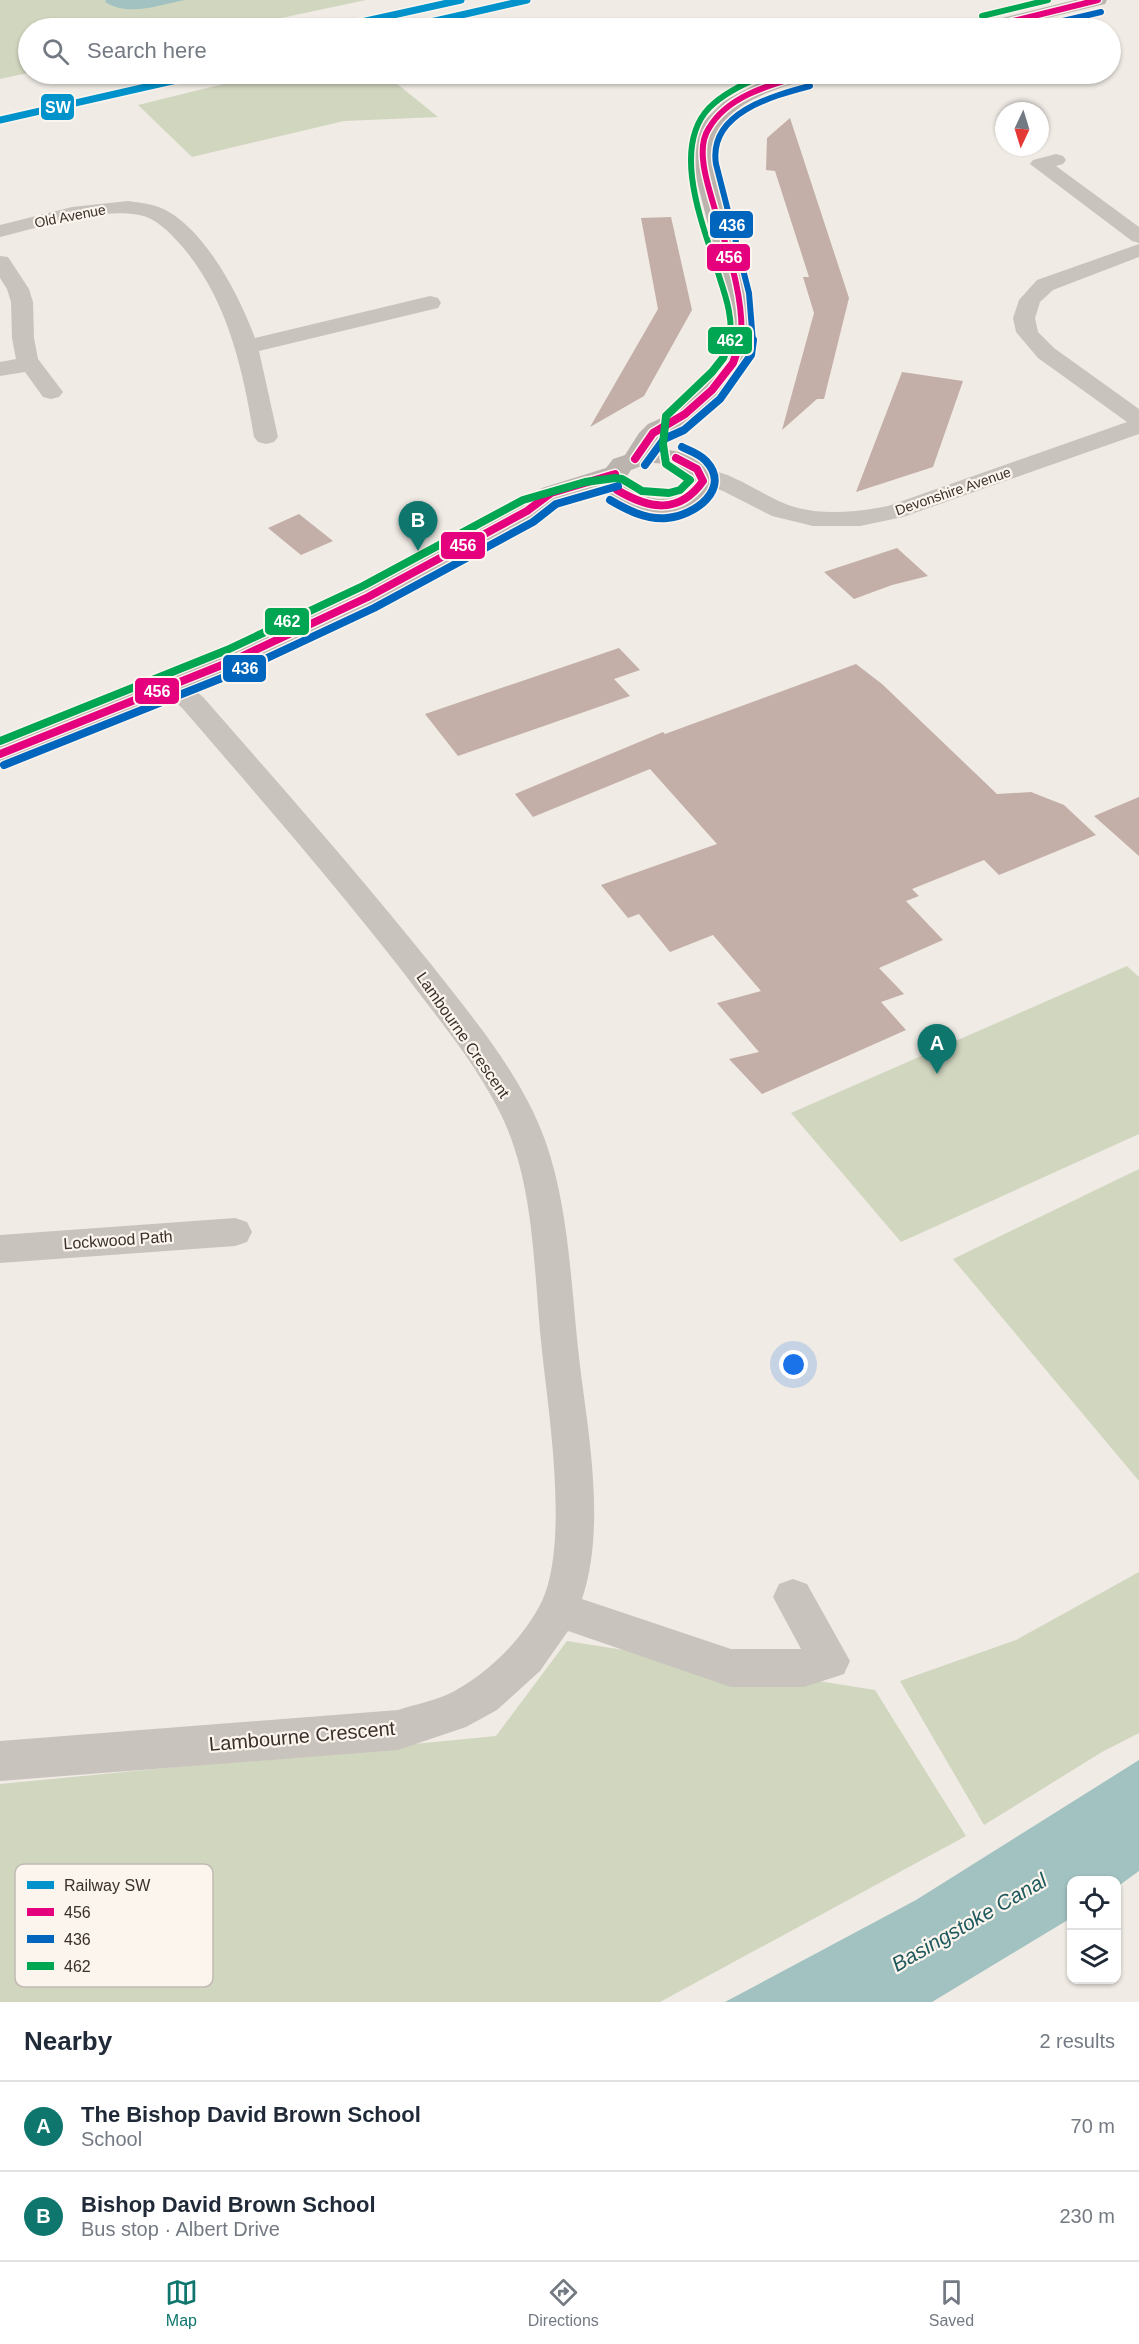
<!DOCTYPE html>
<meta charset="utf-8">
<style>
body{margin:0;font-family:Helvetica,sans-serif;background:#f2f2f3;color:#1f2937}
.controls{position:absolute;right:18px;bottom:18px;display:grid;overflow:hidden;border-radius:12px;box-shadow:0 2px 4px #0004}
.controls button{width:54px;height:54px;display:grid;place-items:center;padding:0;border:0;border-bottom:2px solid #e0e1e3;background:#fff;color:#1f2937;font:30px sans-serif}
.compass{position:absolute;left:995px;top:102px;width:54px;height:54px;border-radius:50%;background:#fff;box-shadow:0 2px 4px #0004;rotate:184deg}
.you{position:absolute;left:794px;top:1365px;width:21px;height:21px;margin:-15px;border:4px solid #fff;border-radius:50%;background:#1a73e8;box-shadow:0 0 0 9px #1a73e833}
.badge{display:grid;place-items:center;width:39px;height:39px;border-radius:50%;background:#0f766e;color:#fff;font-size:20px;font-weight:700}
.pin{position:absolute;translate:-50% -50px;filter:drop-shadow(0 2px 3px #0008)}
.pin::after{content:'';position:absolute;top:32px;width:21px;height:18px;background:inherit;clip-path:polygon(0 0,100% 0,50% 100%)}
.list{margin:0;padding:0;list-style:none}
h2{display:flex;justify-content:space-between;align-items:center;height:78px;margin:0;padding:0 24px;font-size:26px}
h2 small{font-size:20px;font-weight:400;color:#747a83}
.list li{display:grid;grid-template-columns:39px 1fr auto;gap:18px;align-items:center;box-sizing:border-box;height:90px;padding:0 24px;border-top:2px solid #e0e1e3}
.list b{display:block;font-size:22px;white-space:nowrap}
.list p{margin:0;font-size:20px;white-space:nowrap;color:#747a83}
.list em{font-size:20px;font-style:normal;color:#747a83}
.icon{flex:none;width:33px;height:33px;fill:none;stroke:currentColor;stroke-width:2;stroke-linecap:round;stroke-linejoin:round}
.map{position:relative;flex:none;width:1139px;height:2002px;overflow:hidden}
.search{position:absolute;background:#fff;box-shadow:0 2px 4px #0004;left:18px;right:18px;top:18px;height:66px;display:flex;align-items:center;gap:15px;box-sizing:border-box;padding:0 21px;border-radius:33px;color:#747a83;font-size:22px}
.sheet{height:258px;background:#fff}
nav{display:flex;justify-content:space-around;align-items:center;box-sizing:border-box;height:84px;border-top:2px solid #e0e1e3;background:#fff;font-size:16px;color:#747a83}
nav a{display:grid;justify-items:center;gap:3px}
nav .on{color:#0f766e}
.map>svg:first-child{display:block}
.green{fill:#d1d6bf}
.water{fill:#a1c2c1}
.building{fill:#c3afa7}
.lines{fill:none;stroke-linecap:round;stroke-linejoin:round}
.street{fill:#c9c3be;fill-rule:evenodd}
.secondary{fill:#bab3ae;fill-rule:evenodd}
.bus-1-far1-casing{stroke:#fbf5ee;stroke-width:9}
.bus-1-casing{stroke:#fbf5ee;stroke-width:11}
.bus-2-far1-casing{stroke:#fbf5ee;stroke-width:9}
.bus-2-casing{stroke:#fbf5ee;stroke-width:11}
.bus-3-far1-casing{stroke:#fbf5ee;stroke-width:9}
.bus-3-casing{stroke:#fbf5ee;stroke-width:11}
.bus-1-far1{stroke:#e5007d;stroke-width:6}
.bus-1{stroke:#e5007d;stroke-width:8}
.bus-2-far1{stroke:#0065bd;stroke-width:6}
.bus-2{stroke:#0065bd;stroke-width:8}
.bus-3-far1{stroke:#00a651;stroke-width:6}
.bus-3{stroke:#00a651;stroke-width:8}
.rail-1-casing{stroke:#fbf5ee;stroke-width:10}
.rail-1{stroke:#0092cb;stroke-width:7}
.labels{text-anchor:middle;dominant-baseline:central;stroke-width:4.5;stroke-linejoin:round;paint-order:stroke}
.far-street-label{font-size:14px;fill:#3b302b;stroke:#fbf5ee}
.street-label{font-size:16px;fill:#3b302b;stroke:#fbf5ee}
.near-street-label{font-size:20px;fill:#3b302b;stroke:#fbf5ee}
.near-water-label{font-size:21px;font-style:italic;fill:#1f5a5e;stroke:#fbf5ee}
.key{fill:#fbf5ee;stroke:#c1bab4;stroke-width:1.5}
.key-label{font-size:16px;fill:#3b302b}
.line-badge{stroke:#fbf5ee;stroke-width:2}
.badge-label{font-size:16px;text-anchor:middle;font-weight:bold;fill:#fff}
</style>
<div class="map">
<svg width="1139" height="2002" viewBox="0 0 1139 2002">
<rect width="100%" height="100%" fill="#f0ebe5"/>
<!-- green -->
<path class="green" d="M0,0h366l-132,28h-206v45l-28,6z
M264,74h121l53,43 -94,4 -152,36 -54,-52z
M1127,966l12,11v157l-238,108 -110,-129z
M1139,1169v312l-186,-222z
M1139,1572v161l-37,19 -118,73 -84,-144 116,-41z
M567,1641l308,49 91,146 -306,166h-660v-218l496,-48z"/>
<!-- water -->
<path class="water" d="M106,0h79c-26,5 -56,17 -80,2z
M1139,1760v111l-22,16 -1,-7h-44l-1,38 -139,84h-207l191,-102z"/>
<!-- building -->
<path class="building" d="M790,118l59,180 -25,101h-7l-35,31 32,-117 -11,-36h6l-34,-106 -9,-1 1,-32z
M671,217l21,93 -48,86 -54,31 68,-118 -17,-91z
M902,372l61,9 -30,86 -77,25z
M299,514l34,27 -32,14 -33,-27z
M897,548l31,28 -36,9 -38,14 -30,-27z
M619,648l21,22 -26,9 16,17 -172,60 -33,-42z
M856,664l26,20 115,110 34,-2 33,13 32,30 -97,40 -15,-15 -72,29 7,7 -13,5 37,39 -64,28 25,26 -23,8 25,28 -144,64 -33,-35 30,-7 -42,-49 44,-12 -48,-56 -43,17 -31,-38 -11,4 -27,-33 116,-41 -67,-75 -117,48 -18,-23 148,-62 2,2z
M1139,797v59l-45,-40z"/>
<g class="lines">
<!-- street -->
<path class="street" d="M1056,154l7,2 3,4 -3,4 -7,2 83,61v16l-7,-2 -102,-77 3,-4z
M128,201c14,2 28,3 41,11 39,23 71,85 86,126l175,-42 8,2 3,5 -3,5 -179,43 19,86 -4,5 -8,2 -8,-2 -4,-5c-11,-68 -27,-140 -74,-193 -11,-12 -24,-26 -41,-29 -38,-8 -101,13 -139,22v-12l72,-18z
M1139,244v13l-86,33 -13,12 -5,16 3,14 16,16 85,61v25l-236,83 -43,9h-47l-41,-10 -49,-25 -31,-11 -3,-5 3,-5c30,-7 71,27 99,36 32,10 65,6 97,0l239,-84 -89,-64 -22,-26 -3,-14 6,-18 18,-20z
M0,256l8,1 21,32 4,13 1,36 4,21 25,33 -4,5 -8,2 -8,-2 -18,-25 -25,4v-14l16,-3 -4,-21 -1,-36 -4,-13 -7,-11z
M173,677l10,3 20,17c77,88 154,175 227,266 43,55 91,111 115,177 26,73 26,157 36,234 9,69 24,157 1,225l149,50h70l-28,-52 6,-13 14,-5 14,5 43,77 -6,13 -40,13h-73l-163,-56 -28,40 -43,39 -31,17 -68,23 -398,31v-40l398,-31c15,-5 31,-8 46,-14 39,-17 79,-56 98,-95 27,-58 7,-186 0,-250 -9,-81 -6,-173 -46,-246 -25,-48 -61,-90 -93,-133 -70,-90 -145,-176 -220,-263l-24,-23 4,-6z
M235,1218l12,4 5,10 -5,10 -12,4 -235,17v-28z"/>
<!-- secondary -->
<path class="secondary" d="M1075,0h32l-2,4 -99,24h-31l3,-4z
M786,74h31l-3,4c-34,9 -89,24 -100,63 -6,21 23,111 30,137 6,22 13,50 7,72 -5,20 -47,63 -65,75 -12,8 -23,9 -32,23 19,1 74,12 58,42 -13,26 -57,28 -80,18 -12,-5 -23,-11 -28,-23l-44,13 -24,19 -158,86 -136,64 -242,97v-21l222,-88 136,-64 160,-86 24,-17 64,-20 7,-9 12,-4 14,-22 9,-9 20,-9 34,-29 25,-33 3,-16 -4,-43 -33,-128v-24l8,-18 23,-23 30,-16zM649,463c16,0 27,2 39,13v10c-3,3 -7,7 -12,9 -17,10 -44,0 -49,-19l4,-6z"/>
<!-- bus-1-far1 casing -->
<g class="bus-1-far1-casing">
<path id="bus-1-far1" d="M985,28l113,-28
M741,342c4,-46 -15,-95 -28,-139 -4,-14 -9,-29 -10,-44 -1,-11 0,-22 6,-31 19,-33 64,-44 98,-54"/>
</g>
<!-- bus-1 casing -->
<g class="bus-1-casing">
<path id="bus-1" d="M635,459l18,-26 32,-19 27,-24 21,-27 8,-23
M617,490c32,19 62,25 86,-9l-6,-12 -21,-11
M0,754l232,-93 136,-64 159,-86 24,-18 64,-19"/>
</g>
<!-- bus-2-far1 casing -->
<g class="bus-2-far1-casing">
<path id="bus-2-far1" d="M1033,28l68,-16
M753,342l-4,-49 -33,-129c-8,-51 56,-68 94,-78"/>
</g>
<!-- bus-2 casing -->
<g class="bus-2-casing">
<path id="bus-2" d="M645,465l19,-26 20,-9 36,-31 31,-44 2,-15
M610,500c17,10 36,20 57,18 27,-2 65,-29 39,-57 -6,-7 -16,-10 -24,-14
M4,765l233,-93 137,-64 159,-86 23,-18 62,-18"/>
</g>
<!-- bus-3-far1 casing -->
<g class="bus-3-far1-casing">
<path id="bus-3-far1" d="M982,16l66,-16
M730,342c3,-22 -3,-42 -10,-63 -14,-47 -51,-129 -11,-171 16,-16 38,-26 59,-34"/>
</g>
<!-- bus-3 casing -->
<g class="bus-3-casing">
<path id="bus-3" d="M0,741l227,-91 136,-64 160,-86 62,-18 30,-4 7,1 20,12 27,2 11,-3 10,-10 -24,-16 -3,-20 3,-28 46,-44 11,-14 7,-18"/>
</g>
<!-- bus-1-far1 -->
<use href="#bus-1-far1" class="bus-1-far1"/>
<!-- bus-1 -->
<use href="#bus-1" class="bus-1"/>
<!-- bus-2-far1 -->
<use href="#bus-2-far1" class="bus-2-far1"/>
<!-- bus-2 -->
<use href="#bus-2" class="bus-2"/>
<!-- bus-3-far1 -->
<use href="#bus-3-far1" class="bus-3-far1"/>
<!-- bus-3 -->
<use href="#bus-3" class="bus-3"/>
<!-- rail-1 casing -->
<g class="rail-1-casing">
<path id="rail-1" d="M413,26l114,-26
M334,28l127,-28
M0,120l203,-46"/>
</g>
<!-- rail-1 -->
<use href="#rail-1" class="rail-1"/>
</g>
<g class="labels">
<!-- far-street labels -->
<g class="far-street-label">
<text transform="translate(70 216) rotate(-11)">Old Avenue</text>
<text transform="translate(953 491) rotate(-19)">Devonshire Avenue</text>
</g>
<!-- street labels -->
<g class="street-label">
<text transform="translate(463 1035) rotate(55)">Lambourne Crescent</text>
<text transform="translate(118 1240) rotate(-4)">Lockwood Path</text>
</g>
<!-- near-street labels -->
<g class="near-street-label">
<text transform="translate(302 1736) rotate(-5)">Lambourne Crescent</text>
</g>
<!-- near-water labels -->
<g class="near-water-label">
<text transform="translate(969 1922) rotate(-30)">Basingstoke Canal</text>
</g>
</g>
<!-- legend -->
<rect x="15" y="1864" width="198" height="123" rx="9" class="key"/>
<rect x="27" y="1881" width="27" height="8" fill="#0092cb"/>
<rect x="27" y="1908" width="27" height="8" fill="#e5007d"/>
<rect x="27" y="1935" width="27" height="8" fill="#0065bd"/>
<rect x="27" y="1962" width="27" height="8" fill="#00a651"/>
<g class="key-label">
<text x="64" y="1891">Railway SW</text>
<text x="64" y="1918">456</text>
<text x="64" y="1945">436</text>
<text x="64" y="1972">462</text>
</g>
<g class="line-badge">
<rect x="40" y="93" width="35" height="28" rx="6" fill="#0092cb"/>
<rect x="709" y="210" width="45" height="29" rx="6" fill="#0065bd"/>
<rect x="706" y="243" width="45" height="29" rx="6" fill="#e5007d"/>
<rect x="707" y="326" width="46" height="29" rx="6" fill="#00a651"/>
<rect x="440" y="531" width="46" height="29" rx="6" fill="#e5007d"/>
<rect x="264" y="607" width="46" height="29" rx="6" fill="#00a651"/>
<rect x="222" y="654" width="45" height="29" rx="6" fill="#0065bd"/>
<rect x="134" y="677" width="46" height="28" rx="6" fill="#e5007d"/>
</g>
<g class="badge-label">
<text x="58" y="113">SW</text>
<text x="732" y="231">436</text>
<text x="729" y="263">456</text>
<text x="730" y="346">462</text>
<text x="463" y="551">456</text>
<text x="287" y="627">462</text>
<text x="245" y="674">436</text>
<text x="157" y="697">456</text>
</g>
</svg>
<div class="controls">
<button><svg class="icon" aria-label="locate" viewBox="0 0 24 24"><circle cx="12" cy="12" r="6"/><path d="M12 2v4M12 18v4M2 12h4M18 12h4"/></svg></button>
<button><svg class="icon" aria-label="layers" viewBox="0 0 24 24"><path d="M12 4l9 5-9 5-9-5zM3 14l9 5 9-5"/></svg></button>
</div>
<svg class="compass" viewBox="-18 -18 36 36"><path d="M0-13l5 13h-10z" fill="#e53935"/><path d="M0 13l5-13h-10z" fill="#747a83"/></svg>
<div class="you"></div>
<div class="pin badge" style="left:937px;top:1074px">A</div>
<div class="pin badge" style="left:418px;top:551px">B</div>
<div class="search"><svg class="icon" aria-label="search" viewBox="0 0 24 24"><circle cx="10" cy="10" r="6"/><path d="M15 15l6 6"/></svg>Search here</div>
</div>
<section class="sheet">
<h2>Nearby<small>2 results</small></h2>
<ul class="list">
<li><span class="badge">A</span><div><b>The Bishop David Brown School</b><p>School</p></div><em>70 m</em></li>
<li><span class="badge">B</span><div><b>Bishop David Brown School</b><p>Bus stop · Albert Drive</p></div><em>230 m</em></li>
</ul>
</section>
<nav>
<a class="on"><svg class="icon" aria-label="map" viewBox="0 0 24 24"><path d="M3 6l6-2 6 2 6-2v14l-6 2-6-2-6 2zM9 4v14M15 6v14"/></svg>Map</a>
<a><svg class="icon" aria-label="directions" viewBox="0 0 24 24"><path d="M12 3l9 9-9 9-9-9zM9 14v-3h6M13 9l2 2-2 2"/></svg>Directions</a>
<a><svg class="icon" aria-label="saved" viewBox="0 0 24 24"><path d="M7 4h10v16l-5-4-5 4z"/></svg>Saved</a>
</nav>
